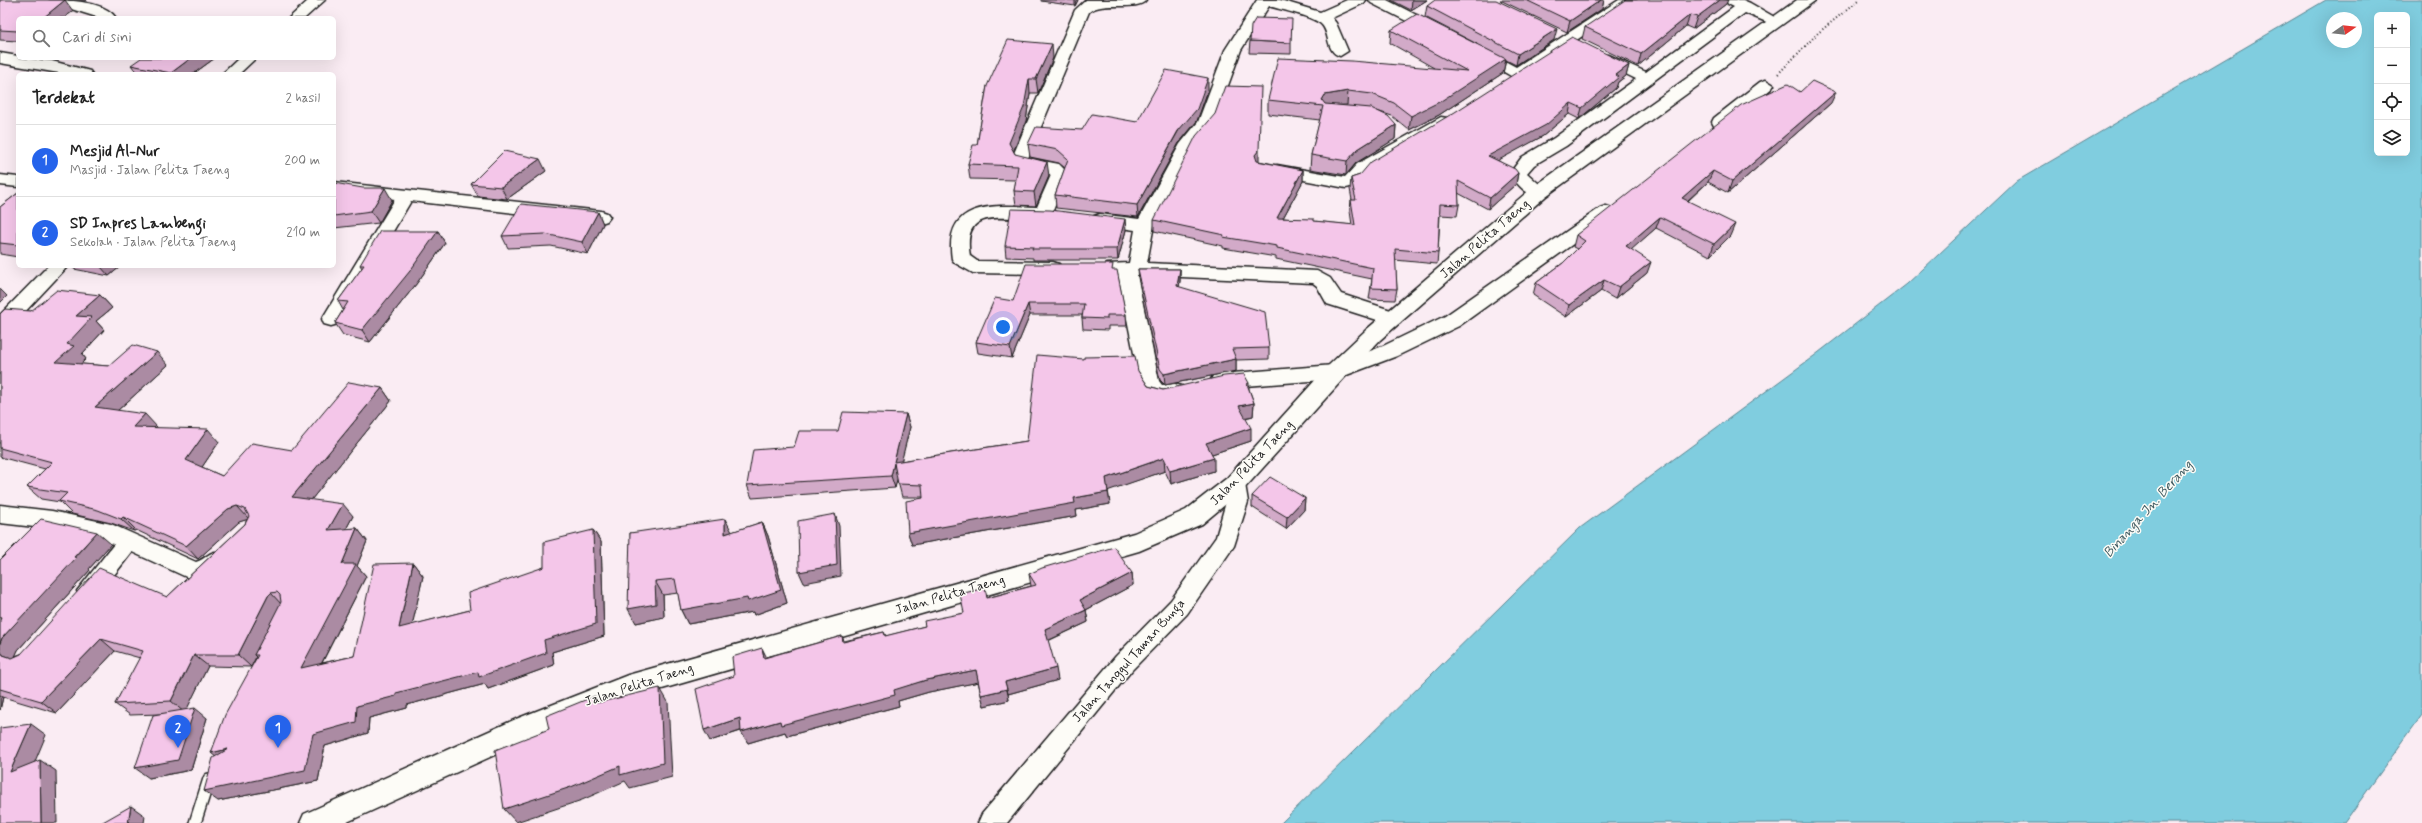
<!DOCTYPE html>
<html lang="id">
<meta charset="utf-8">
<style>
body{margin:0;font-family:Mynerve,sans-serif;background:#f2f2f2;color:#222}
.controls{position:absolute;right:12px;top:12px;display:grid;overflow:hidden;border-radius:6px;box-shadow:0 4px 16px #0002}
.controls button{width:36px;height:36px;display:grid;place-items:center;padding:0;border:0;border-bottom:1px solid #e0e0e0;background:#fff;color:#222;font:20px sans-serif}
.compass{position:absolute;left:2326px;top:12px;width:36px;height:36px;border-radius:50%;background:#fff;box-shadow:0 4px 16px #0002;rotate:76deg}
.you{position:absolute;left:1003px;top:327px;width:14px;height:14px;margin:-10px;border:3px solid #fff;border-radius:50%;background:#1a73e8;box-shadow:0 0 0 6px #1a73e833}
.badge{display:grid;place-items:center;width:26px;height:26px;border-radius:50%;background:#2563eb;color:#fff;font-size:13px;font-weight:700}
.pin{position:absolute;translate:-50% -33px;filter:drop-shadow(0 1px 2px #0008)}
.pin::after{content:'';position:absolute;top:21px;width:14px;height:12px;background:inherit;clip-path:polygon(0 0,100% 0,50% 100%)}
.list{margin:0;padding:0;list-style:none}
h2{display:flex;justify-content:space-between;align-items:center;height:52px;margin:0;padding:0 16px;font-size:17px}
h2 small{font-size:13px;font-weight:400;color:#767676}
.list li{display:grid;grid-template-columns:26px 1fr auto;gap:12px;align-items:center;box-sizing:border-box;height:72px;padding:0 16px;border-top:1px solid #e0e0e0}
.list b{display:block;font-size:15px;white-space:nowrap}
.list p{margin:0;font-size:13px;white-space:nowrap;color:#767676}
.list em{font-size:13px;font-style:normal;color:#767676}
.icon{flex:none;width:22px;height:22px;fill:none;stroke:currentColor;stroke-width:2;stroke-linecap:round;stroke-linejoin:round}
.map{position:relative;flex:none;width:2422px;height:823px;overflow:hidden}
.search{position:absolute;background:#fff;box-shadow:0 4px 16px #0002;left:16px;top:16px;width:320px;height:44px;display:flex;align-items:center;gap:10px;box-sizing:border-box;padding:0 14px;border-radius:6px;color:#767676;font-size:15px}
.panel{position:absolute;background:#fff;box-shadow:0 4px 16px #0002;left:16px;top:72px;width:320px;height:196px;border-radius:6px}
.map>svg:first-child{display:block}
.water{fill:#80cddf;stroke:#588691;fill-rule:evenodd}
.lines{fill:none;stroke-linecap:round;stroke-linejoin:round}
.service-casing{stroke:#1c1c1c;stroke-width:14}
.minor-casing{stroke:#1c1c1c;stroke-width:3}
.tertiary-casing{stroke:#1c1c1c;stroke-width:3}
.path{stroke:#1c1c1c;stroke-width:2;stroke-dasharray:1 2.5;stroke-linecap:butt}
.service{stroke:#fdfcf7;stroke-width:11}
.minor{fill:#fdfcf7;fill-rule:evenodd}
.tertiary{fill:#fdfcf7;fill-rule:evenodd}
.wall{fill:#d2aac8;stroke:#1c1c1c}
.shaded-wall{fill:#ab8ba3;stroke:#1c1c1c}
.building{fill:#f4c6e9;stroke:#1c1c1c}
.labels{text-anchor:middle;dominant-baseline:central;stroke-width:3;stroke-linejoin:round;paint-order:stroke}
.street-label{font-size:13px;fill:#1c1c1c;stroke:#fdfcf7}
.water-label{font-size:14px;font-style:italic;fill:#3f5a60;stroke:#fdfcf7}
</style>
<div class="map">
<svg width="2422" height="823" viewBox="0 0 2422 823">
<rect width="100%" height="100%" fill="#faecf3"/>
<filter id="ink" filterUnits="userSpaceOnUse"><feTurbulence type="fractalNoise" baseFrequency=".025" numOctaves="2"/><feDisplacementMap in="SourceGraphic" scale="8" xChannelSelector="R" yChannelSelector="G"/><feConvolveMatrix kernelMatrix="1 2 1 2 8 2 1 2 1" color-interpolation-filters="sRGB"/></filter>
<g filter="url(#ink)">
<!-- water -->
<path class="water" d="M2326,0h96v715l-78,108h-1063l299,-295 234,-172 93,-72 110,-103zM2377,15h30v138h-30zM2332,18h24v24h-24z"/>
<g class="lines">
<!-- service casing -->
<g class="service-casing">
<path id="service" d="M195,823l14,-44"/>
</g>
<!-- minor casing -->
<g class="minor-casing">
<path id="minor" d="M50,0c18,0 55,1 66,18h-16l-48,-15z
M309,0h16l-20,18h-16z
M1086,0h60c-8,12 -44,0 -57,12l-61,146 31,6 9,9 -16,40 -3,4c-32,9 -89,-19 -79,39l7,5 76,1 6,2 3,4 -3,4 -6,2 -80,-1 -18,-10 -3,-4c-9,-59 42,-54 85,-52l14,-32 -34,-8 -5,-9 63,-148z
M1257,0h23l40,12 27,-12h19l-2,3 -32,15 4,5 12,28 -8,5c-14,-4 -10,-22 -18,-31 -8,-9 -41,-15 -53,-19l-28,44 -27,74 -19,22 -41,79 -7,38 170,8 13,7 11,16 59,19 2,5 -2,5 -7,2 -66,-21 -10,-18 -4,-3 -176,-8 22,106 3,4 13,-1 7,2 3,5 -3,5c-21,7 -31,7 -42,-13l-22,-109 -11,-2 -3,-4 3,-4 22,-1 6,-33 -41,-6 -3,-4 3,-4 6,-2 39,5 41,-75 18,-22 27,-72z
M1369,0h18l53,27 3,3 -8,5 -5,-2 -59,-30z
M1619,0h17l-113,76h-12l-38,-22 3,-3h10l30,16z
M1726,0h17l7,3 33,19 -7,4 -31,-13 -179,133 -32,19 -7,8 21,19 -3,4c-15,4 -28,-11 -35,-23l12,-16 32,-19 82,-59 -37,-18 -3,-3 3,-3h10l37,17 88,-65 -6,-3z
M0,53l18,3v2l34,3 38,10 2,3h-27l-65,-11z
M239,58h17l-17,16h-17z
M1766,80l8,5 -2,3 -46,38h-12l-2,-4 2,-4 46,-36z
M1441,117l6,1 2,4 -2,4c-25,14 -54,28 -77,45 -11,8 -9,14 -24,17l-69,-13 -6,-1 -2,-4 2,-4 6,-1 68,12 12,-13z
M0,175l18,2v10l-18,-2z
M334,182l267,29 6,2 3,4 -3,4 -6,2 -190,-22 -73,123 -7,2 -7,-2 -2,-5 73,-120 -61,-7z
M1606,206l6,2 3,4 -3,4 -153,110 -62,30 -61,23 -116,9 -7,-2 -3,-5 3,-5 7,-2 114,-9 49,-19 62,-30 155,-108z
M48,266h20l-61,65 -7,2v-18z
M1235,476l7,2 3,6 3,18 -14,44 -47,68 -55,56 -125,153h-29l4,-9 134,-158 55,-56 45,-63 10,-35 -1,-18 3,-6z
M0,505l52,6 59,13 85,38c12,-4 14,-14 29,-9l3,6c-7,14 -19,17 -33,22l-63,-29 -36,46 -8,2 -8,-2 -3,-7 37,-47 -62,-15 -52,-6z"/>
</g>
<!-- tertiary casing -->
<g class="tertiary-casing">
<path id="tertiary" d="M1797,0h19l-270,196 -166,144 -36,38 -101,112 -41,34 -63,27 -508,147 -97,39 -189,86h-45l4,-9 212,-95 112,-44 506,-142 52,-23 41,-32 101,-112 38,-36 166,-142z"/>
</g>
<!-- path -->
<path class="path" d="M1778,74l40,-41 41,-33"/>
<!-- service -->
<use href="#service" class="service"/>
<!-- minor -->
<use href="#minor" class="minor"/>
<!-- tertiary -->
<use href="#tertiary" class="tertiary"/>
</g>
<!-- wall -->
<path class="wall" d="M0,0l73,11 -9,7h-46v23l-18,-1z
M68,0h18l-1,1z
M1041,0h37l-3,6 -34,-5z
M1391,0h36l-16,10z
M1500,0h104l-2,9 -35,23z
M1726,4l-33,25 -7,-3 -48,40 -56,-27 3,-12z
M1427,6l127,34 -38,25 -10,-5 -3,13 -64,42 -30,15 -17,-14 -15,-5 19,14 -1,14 -39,24 -10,12 -36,-6 1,-14 9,-35 -52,-6v-14l166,-32 -44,-25 1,-13 86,14 -52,-27z
M1250,41l41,2v11l-42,-1z
M215,58l-22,16h-55l-7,-9z
M1053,58l-15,35h-8l-4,28 -13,30 2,3 34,22 -13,30 -20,-1 -2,-14 2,-11 -46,-1 -2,-15 9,-19 10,-59z
M1629,65l-3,11 -8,6 -2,6 -37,31 -10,-5 -26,22 -46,24 21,13 -2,11 -28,25 -30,-16 1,12 -2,11 -17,-1 -2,38 -1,11 -42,-4 2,29 -2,11 -26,-1 3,-20 -96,-20v-2l-53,-9v-2l-69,-15v-11l105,-59 44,9v11l-20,37 69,7 -2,-14 1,-11h1l-2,-11 1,-11 9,-3z
M1208,90l-11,31 -18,22 -41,74 -82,-9 -1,-13 10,-27 -6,-5 -29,-6 -2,-13 54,-14 55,-8z
M1800,92l31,11 -103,90 -20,-11 -20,19 42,35 -20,20 -54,-28 -25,21 16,24 -32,26 -14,-8 -35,26 -33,-22 3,-12 27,-20 14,-14 -4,-2 3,-12z
M546,171l-39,28 -29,-3 -7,-12z
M334,183l58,17 -13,23 -45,5z
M18,193v64l-18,-3v-47z
M598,212l5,12 -15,30 -37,-8 -43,2 -6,-12z
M1126,230l-8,30h-85v-2l-27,-1 -1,-11z
M438,231l7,12 -28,40 -47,59 -27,-7 -8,-12 8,-13 -5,-9 24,-33 -2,-3z
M71,266h50l-12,10 -35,-7z
M1138,269h42v12l-1,6 90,61v11l-33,1v11l-71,14 -5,-5 -21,-99z
M1113,270l13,45 1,11h-19v4l-25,-1 -1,-11v-3h-52l-18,43 -34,-5 -2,-11 37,-41z
M100,295l12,13 -16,13 8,9 -22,24 4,5 -5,5 28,2 59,-1 -50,45 39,18 62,14 -17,25 20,9 70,-26 90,-62 9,13 -80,99 42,16 -7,13 11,-1 10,13 -10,25 9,10 -44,87 32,-7 59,-93 10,13 -11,49 58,-15 74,-43 49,-37 8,12 3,94 -52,16 2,13 -66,24 -3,-5 -78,21v3l-38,10 -1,15 -43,13 -7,35 -100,20 -3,-44 42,-99 -1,-1 -5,10 -43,-1 -22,44 21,8 -16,52 -42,8 11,-64 -30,1 -15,-11 25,-46 -25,-7 -58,62 -54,-16 -3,13v-150l111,-16 -22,25 1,1 -72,80 -3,6 152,-59 78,-73 2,-5 -8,3 -41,37 -62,-29 -2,1 -23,-8 -39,-9 -12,-12 -19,-3 -14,-12 18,-18 -45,-12v-143l31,-3z
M1138,371l10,15 15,4 86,-7v6l5,14 -1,13 -8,2 6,23 -39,13 2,17 -43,13 -6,-13 -57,19 2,14 -34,6 1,6 -165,29 -4,-12 15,-36h-21l-5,-19 -2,10 -143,10 -5,-13 47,-38 44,-16 68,-17 4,13 -9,34 126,-20z
M1252,496l53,2 -1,12 -18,19 -34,-22z
M762,522l6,14 19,67 -33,12 -1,-3 -65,12 -7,-14 -3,-17 -15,2 1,22 -28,6 -6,-90 102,-1z
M1132,573l1,12 -47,25 2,12 -40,19 10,39 -50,14 1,6 -25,6 -6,-24 -49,10 -31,9 1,5 -112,30 -2,-4 -37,11 -7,-12 -31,10 24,-65 32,-19 76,-21 2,5 40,-9 2,4 39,-10 39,-13 23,-15 44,-12 -2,-12z"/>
<!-- shaded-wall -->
<path class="shaded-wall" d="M65,0l8,11 -9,7h-21z
M1075,0h3l-3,6z
M1412,0h15l-16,10z
M1601,0h3l-2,9 -35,23 3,-11z
M1720,0h8l-2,4 -33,25 4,-12z
M1690,15l-4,11 -48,40 3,-12z
M1557,29l-3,11 -38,25 2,-11z
M1052,44l1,14 -15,35 -2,-14z
M191,58h24l-22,16h-21l-1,-1z
M1506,59l-3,14 -64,42 -30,15 2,-14z
M1629,65l-3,11 -8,6 -2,6 -37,31 3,-11 34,-33z
M1208,78v12l-11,31 -18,22 -41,74 -1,-12z
M1029,79l1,14 -4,28 -15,36 -2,-14z
M1348,91l-1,14 -24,1 -1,-6 3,-5z
M1836,92l-5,11 -103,90 4,-12z
M1571,103l-2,11 -26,22 -57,31 2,-11z
M1396,125l-1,14 -39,24 -10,12 1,-14 11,-12z
M1259,150v11l-4,5v-11z
M540,159l6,12 -39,28 -6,-12z
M1047,162l2,14 -13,30 -2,-14z
M1303,170v11l-26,48v-11z
M1713,171l-5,11 -30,27 4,-11z
M1518,173l-2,11 -28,25 2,-11z
M385,188l7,12 -13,23 -8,-12z
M598,212l5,12 -15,30 -6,-12z
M1660,217l-4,11 -34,30 4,-12z
M1125,219l1,11 -8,30 -1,-11z
M1735,224l-5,12 -20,20 4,-12z
M438,231l7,12 -28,40 -47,59 -8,-12z
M1651,262l-4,11 -32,26 4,-12z
M100,266h21l-12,10z
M1180,269v12l-3,17v-12z
M1604,280l-3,11 -35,26 3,-12z
M0,289l7,7 -7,7z
M100,295l12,13 -16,13 8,9 -22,24 4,5 -17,16 -13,-13 11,-18 9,-28z
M1028,304l2,11 -18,43 -2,-11z
M157,352l11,13 -61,55 -12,-13z
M1236,359v12l-71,14 -1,-11z
M382,388l9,13 -88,109 -11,-13z
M1254,403l-1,13 -15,3 1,-13z
M145,414l12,13 -11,13 -13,-13z
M906,414l4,13 -12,48 -4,-13z
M1251,428v13l-45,15v-13z
M208,429l11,13 -21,31 -12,-13z
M1164,458l1,13 -58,20 -1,-13z
M1214,458v13l-43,13 -1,-13z
M894,463l4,13 -3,12 -4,-12z
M1108,492l2,12 -34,6 1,6 -165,29 -4,-12 166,-35z
M1305,498l-1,12 -18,19 1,-12z
M343,504l10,12 -14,26 -11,-12z
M237,506l12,13 -10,3 -41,37 -12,-13 42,-37z
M835,514l4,12 2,50 -37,7 -5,-11z
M123,517l13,13 -2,1 -13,-12z
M725,519l7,13 -7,2z
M762,522l6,14 19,67 -33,12 -1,-3 -65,12 -7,-14z
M357,528l10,13 -10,25 9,10 -53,104 -12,-12 41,-104z
M593,530l8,12 3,94 -52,16 2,13 -66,24 -3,-5 -78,21v3l-38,10 -1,15 -43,13 -7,35 -100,20 -14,-10 109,-57 44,-28 39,-13 148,-53z
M97,532l14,12 -22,25 1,1 -72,80 -4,9 -11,-4 -3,-5v-7l2,-5z
M413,563l10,13 -14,64 -10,-12z
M1132,573l1,12 -51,27 -2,-12z
M655,581l8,14 1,22 -28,6 -8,-14z
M271,593l11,12 -28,50 2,2 -5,10 -13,-12 30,-59z
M1086,610l2,12 -41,19 -2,-12z
M101,639l14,12 -58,62 -16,-12z
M762,648l6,12 -4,-2z
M194,655l14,11 -23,47 -14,-12z
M1056,668l2,12 -50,14 -3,-12z
M976,670l3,12 -50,10 -31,9 1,5 -112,30 -2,-4 -37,11 -7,-11 39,-11 146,-41z
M660,688l8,14 4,75 -42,11 -5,-7 -43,19 -66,22 -12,-13 116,-43z
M1007,689l2,11 -25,6 -3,-11z
M0,695l3,2 -3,13z
M595,696l10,14 -8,-7z
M195,708l12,10 -16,52 -42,8 -14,-10z
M740,718l6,11 -36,12 -6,-11z
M31,724l15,11 -20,48 -16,-11z
M228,749l-4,15 -13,-11z
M40,760l16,11 1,52h-16z
M131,806l14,10 -1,7h-16z"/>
<!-- building -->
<path class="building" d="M0,0h65l-22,18h-25v13l-18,-1z
M1435,0h61l61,29 -39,25 -91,-48z
M1526,0h75l-31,21z
M1625,0h95l-23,17 -7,-2 -49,39 -56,-27z
M1417,14l89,45 -65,42 -30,15 -17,-13 -22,-9 -24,-3 -23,4 -3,5 3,4 46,4 17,8 8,9 -38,24 -11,12 -36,-6 12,-49 -55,-6 10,-42 74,3 115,10 -76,-41z
M1256,18l36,1 -1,24 -41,-2 1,-15z
M1572,37l57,28 -13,10 3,2 -37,31 -11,-5 -25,22 -58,31 27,13 3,4 -28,25 -32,-17 1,24 -19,-1 -2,49 -43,-4 2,40 -26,-1 2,-20 -96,-20v-2l-54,-9 1,-2 -70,-15 42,-84 19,-22 10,-28 36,1 -2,63 -4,5 2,6 46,9 -26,48 37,1v2l41,4 -4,-25h5l-5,-22 9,-3 11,-13 84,-50z
M1008,40l44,4 -16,35h-7l-5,28 -15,36 6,11 32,8 -13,30 -20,-1 4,-25 -50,-2 5,-19h4l10,-59z
M141,58h50l-20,15 -40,-8z
M1166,70l42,8 -11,31 -19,22 -41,74 -82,-10 13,-36 -10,-9 -30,-6 8,-17 46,3 10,-16 45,8z
M1812,81l24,11 -104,89 -19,-10 -31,27 53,26 -21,20 -54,-27 -34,29 25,16 -32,25 -15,-7 -35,25 -33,-22 27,-20 22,-22 -9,-6 165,-130 47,-21 12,8z
M504,151l36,8 -39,28 -30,-3z
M334,183l29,5h22l-14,23 -37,5z
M18,193v52l-18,-2v-36z
M521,204l77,8 -16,30 -37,-8 -43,2z
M1011,209l39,1 75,9 -8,30h-85l1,-2 -28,-1z
M380,231h58l-28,40 -48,59 -27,-7 13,-21 -10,-1 26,-36h-4z
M1026,264h87l-1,6h5l9,45h-19v4l-25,-1 2,-14h-56l-18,43 -34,-5 19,-44 18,3z
M1138,269h42l-3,17 88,26 4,36 -37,1 4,10 -72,15 -4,-5z
M57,290l43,5 -24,21 16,1 -25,27 7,2 -18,16 53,4 24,-21 24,7 -62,55 50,7 -12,13 75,2 -22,31 36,16 30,-33 40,7 57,-68 33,6 -90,109 51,7 -15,26 29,-2 -15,36h14l-55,104 53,-12 20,-92 39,-1 -14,65 71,-18 -2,-17 76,-26v-25l49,-12 3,94 -52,16 2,13 -67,24 -1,-5 -82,21v3l-39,10 -1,16 -43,12 -8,36 -101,21 9,-33 15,-9 -17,4 14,-38 33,-60h-4l27,-53 -1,-7 -3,-3 -6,1 -3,3 -30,59h-44l-23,46 -56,3 28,-53 -42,-12 -60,62 -41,-12v-39l3,5 9,3 9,-4 78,-86 68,29 78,-73 4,-8 -4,-7 -8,-3 -9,3 -42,37 -63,-29 -2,2 -23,-9 -39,-9 8,-8 -40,-6 25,-25 -52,-14v-134l5,-5 26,2z
M1037,355l47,4v-2l51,-1 3,15 10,15 15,4 61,-14 20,-2 5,9 -2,1 7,19 -15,3 12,22 -45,15 8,15 -44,13 -6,-13 -58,20 2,14 -34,6 1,5 -167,30 -2,-32 17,-3 -1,-13 -24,-1 -4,-21 -3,13 -144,9 6,-35 41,-3 5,-16h39l5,-19 63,2 -12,48 133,-21z
M1270,477l35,21 -18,19 -35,-21z
M835,514l2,51 -38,7 -1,-51z
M41,519l56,13 -23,25 2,1 -74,80 -2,5v-23l1,-2h-1v-58z
M725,519v15l37,-12 19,68 -33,11 -1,-3 -66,12 -6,-31 -20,2 1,23 -28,5 2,-76z
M1114,547l18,26 -52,27 6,10 -41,19 11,39 -51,14 2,7 -26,6 -5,-25 -50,10 -32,10 1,5 -114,30 -1,-4 -39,11 -1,-14 -36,12 -8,-41 38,-13 -2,-19 30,-9 2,10 78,-22 1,6 41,-10 1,4 40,-10 -1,-5 40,-8 -4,-19 25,-6 2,10 49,-13 -7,-11 13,-6z
M660,688l3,75 -43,12v-9l-49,21 -67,22 -9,-59 54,-21 -3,-13 49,-20 2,7z
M195,708l-17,52 -43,8 18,-53z
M31,724l-21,48 30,-12 1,63h-41v-95z
M131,806l-3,17h-27z"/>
</g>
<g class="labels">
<!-- street labels -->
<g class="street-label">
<text transform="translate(1485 239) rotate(-41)">Jalan Pelita Taeng</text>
<text transform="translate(1252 463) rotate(-46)">Jalan Pelita Taeng</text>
<text transform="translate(950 595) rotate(-16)">Jalan Pelita Taeng</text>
<text transform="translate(1129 661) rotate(-48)">Jalan Tanggul Taman Bunga</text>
<text transform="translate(639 685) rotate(-18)">Jalan Pelita Taeng</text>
</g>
<!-- water labels -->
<g class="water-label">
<text transform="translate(2148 509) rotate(-48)">Binanga Jn. Berang</text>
</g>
</g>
</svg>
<div class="controls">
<button>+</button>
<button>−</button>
<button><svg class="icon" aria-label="locate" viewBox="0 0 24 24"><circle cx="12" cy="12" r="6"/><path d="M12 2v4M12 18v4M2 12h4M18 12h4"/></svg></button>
<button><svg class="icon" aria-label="layers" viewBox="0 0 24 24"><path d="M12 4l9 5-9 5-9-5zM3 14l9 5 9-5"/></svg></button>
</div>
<svg class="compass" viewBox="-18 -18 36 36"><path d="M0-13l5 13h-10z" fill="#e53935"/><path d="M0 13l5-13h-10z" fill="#767676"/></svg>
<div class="you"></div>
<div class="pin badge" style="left:278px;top:748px">1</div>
<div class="pin badge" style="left:178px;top:748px">2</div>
<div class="search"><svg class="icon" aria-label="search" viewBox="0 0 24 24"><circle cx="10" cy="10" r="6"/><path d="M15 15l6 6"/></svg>Cari di sini</div>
<section class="panel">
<h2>Terdekat<small>2 hasil</small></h2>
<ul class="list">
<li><span class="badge">1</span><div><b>Mesjid Al-Nur</b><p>Masjid · Jalan Pelita Taeng</p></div><em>200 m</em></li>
<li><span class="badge">2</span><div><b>SD Inpres Lambengi</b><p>Sekolah · Jalan Pelita Taeng</p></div><em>210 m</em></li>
</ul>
</section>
</div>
